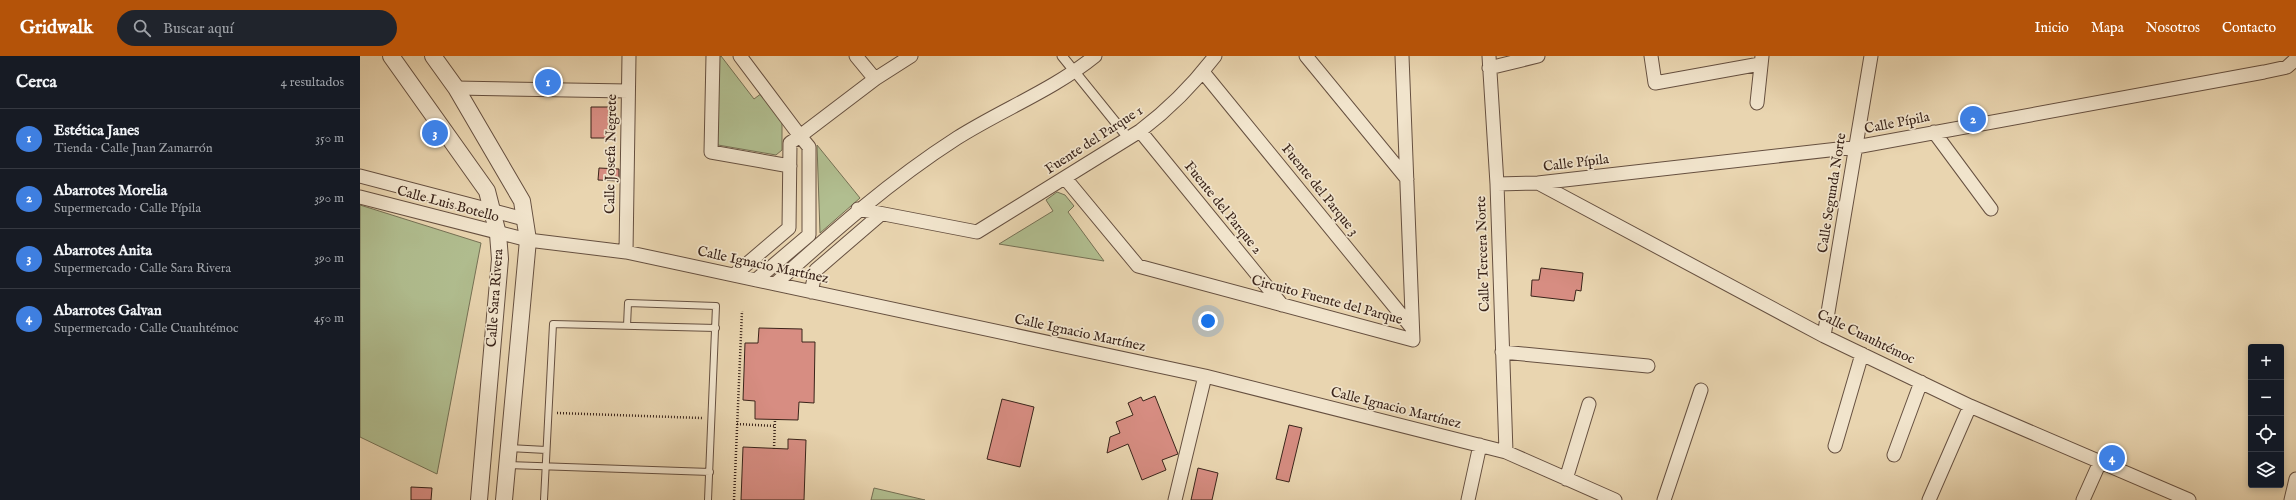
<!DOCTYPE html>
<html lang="es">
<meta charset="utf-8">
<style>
body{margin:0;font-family:"IM FELL English",serif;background:#20242c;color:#f1f3f6}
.controls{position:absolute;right:12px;bottom:12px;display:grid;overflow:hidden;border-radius:4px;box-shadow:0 2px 6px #0003}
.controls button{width:36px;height:36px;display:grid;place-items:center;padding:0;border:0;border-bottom:1px solid #363941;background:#171b24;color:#f1f3f6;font:20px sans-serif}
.you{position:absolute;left:848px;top:265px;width:14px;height:14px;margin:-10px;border:3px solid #fff;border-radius:50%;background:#1a73e8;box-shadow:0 0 0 6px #1a73e833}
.badge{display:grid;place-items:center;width:26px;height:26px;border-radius:50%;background:#b45309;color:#fff;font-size:13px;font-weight:700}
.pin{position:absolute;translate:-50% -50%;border:2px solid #fff;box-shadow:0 1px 4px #0006}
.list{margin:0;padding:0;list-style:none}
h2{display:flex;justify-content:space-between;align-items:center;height:52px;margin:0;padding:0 16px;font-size:17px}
h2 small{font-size:13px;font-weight:400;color:#9ea1a6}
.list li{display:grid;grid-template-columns:26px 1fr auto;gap:12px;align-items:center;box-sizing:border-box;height:60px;padding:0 16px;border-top:1px solid #363941}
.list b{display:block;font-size:15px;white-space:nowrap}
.list p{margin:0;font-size:13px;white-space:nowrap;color:#9ea1a6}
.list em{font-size:13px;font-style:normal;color:#9ea1a6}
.icon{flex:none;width:22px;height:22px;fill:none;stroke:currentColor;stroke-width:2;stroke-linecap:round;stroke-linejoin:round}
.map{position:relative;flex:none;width:1936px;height:444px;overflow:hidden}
header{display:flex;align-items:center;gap:24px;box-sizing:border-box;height:56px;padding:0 20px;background:#b45309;color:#fff}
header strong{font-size:19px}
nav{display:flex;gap:22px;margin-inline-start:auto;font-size:14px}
.search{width:280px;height:36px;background:#20242c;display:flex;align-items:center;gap:10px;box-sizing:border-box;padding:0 14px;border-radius:22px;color:#9ea1a6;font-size:15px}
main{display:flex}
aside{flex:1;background:#171b24}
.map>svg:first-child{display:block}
.green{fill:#b1be90;stroke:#767155}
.building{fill:#d78d82;stroke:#3a241a}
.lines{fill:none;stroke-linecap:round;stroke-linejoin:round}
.service-casing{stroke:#665040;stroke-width:8}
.pedestrian-casing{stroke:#665040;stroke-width:11}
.minor-casing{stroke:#665040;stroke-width:15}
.tertiary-casing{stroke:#665040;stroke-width:18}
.path{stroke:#3a241a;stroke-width:2.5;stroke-dasharray:1 2;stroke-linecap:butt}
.service{stroke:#f1e4cc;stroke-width:6}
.pedestrian{stroke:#f1e4cc;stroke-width:9}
.minor{stroke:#f1e4cc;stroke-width:13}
.tertiary{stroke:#f1e4cc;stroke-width:16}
.labels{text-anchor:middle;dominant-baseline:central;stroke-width:3.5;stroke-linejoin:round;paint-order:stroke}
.street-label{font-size:14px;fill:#3a241a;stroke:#f1e4cc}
</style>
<header>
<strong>Gridwalk</strong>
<div class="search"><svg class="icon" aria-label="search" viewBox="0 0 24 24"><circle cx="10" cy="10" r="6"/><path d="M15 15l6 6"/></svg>Buscar aquí</div>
<nav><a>Inicio</a><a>Mapa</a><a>Nosotros</a><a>Contacto</a></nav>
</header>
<main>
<aside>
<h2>Cerca<small>4 resultados</small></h2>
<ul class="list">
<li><span class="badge" style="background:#3f7fe0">1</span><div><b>Estética Janes</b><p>Tienda · Calle Juan Zamarrón</p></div><em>350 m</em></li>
<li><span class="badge" style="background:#3f7fe0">2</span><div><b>Abarrotes Morelia</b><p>Supermercado · Calle Pípila</p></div><em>390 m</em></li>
<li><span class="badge" style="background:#3f7fe0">3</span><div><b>Abarrotes Anita</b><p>Supermercado · Calle Sara Rivera</p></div><em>390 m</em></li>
<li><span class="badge" style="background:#3f7fe0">4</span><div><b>Abarrotes Galvan</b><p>Supermercado · Calle Cuauhtémoc</p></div><em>450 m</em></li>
</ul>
</aside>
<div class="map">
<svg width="1936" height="444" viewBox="0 0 1936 444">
<rect width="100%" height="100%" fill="#e9d5b0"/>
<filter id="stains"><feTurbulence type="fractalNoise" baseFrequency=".005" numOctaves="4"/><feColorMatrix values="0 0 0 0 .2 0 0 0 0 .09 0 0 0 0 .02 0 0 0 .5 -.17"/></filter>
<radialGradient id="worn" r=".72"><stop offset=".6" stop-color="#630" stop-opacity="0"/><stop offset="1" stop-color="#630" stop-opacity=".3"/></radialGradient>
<!-- green -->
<path class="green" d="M356,0h5l33,43 8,-6 20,26v31l-6,5 -58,-10 -4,-5z
M457,89l43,53 -40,35z
M697,136l8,3 9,11 -6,6 36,49 -105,-17 54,-33 -7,-11z
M0,149l121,38 -44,231 -77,-37z
M514,432l51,12h-54z"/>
<!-- building -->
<path class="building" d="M231,51h21v31h-21z
M239,112l20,1v12l-21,-1z
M1181,212l42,5 -2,18 -5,-1 -2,11 -43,-5 1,-16h7z
M399,272l43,1v13h13l-1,61 -15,-1 -1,18 -43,-1v-18l-12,-1 2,-57h13z
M795,340l23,58 -16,6 4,10 -24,10 -14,-36 -21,9 3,-16 10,-4 -4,-11 17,-7 -5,-12 13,-6 2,4z
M642,343l32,8 -14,60 -33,-8z
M929,369l13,3 -13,54 -13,-3z
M428,383l18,1 -2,60h-63l2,-53 45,2z
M838,412l20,5 -6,27h-21z
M51,431l21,1 -1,12h-20z"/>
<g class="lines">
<!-- service casing -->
<g class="service-casing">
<path id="service" d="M267,270l1,-23 88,3 -8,194
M149,392l37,2
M147,409l203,7
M184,444l9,-176 163,4"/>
</g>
<!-- pedestrian casing -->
<g class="pedestrian-casing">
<path id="pedestrian" d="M702,0l67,83"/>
</g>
<!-- minor casing -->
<g class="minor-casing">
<path id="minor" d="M353,0l-2,96 79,14
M380,0l60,80 75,-57 36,-23
M496,0l19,23
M946,0l101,123
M1129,0l8,128 9,268
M1291,0l4,27 105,-19
M1129,12l49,-12
M843,16l209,256
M96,32l172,3
M1397,47l5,-47
M780,75l142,174
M1574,76l57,77
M0,120l164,43
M705,122l73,88 275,74 -11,-284
M1178,127l286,153 146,70 219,94
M1137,128l41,-1 318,-36 408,-75 23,-5 9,-8
M0,141l168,43 98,12 579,124 301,76 109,48
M498,153l119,23 163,-101c29,-22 53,-46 75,-75
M266,196l3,-196
M374,219l55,-47 1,-85 10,-7 9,11v88l-53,45
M415,228c59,-53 115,-103 182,-146 46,-29 96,-48 138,-82
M451,236l5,-22 65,-56
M1464,280l47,-280
M1142,296l146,14
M1475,390l27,-92
M1534,399l27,-73
M1206,423l23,-75
M815,444l30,-124
M1108,444l12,-55
M1304,444l37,-110
M1569,444l41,-94
M1723,444l17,-38
M1931,444l5,-21"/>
</g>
<!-- tertiary casing -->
<g class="tertiary-casing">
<path id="tertiary" d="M31,0l96,135 11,43 2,25 -21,241
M73,0l23,32 66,113 6,39 -24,260"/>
</g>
<!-- path -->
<path class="path" d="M197,357l145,5
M377,368l38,2
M414,393l1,-29
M374,444l8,-189"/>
<!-- service -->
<use href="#service" class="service"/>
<!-- pedestrian -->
<use href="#pedestrian" class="pedestrian"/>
<!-- minor -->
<use href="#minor" class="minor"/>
<!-- tertiary -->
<use href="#tertiary" class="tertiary"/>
</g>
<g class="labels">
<!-- street labels -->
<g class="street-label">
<text transform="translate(1537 67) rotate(-11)">Calle Pípila</text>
<text transform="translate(734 84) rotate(-33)">Fuente del Parque 1</text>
<text transform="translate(251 98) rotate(-89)">Calle Josefa Negrete</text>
<text transform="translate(1216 107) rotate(-7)">Calle Pípila</text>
<text transform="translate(960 134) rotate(51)">Fuente del Parque 3</text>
<text transform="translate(1472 137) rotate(-81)">Calle Segunda Norte</text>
<text transform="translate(88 148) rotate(15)">Calle Luis Botello</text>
<text transform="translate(863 152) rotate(51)">Fuente del Parque 2</text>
<text transform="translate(1123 198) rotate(-92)">Calle Tercera Norte</text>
<text transform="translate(403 209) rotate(12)">Calle Ignacio Martínez</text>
<text transform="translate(135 242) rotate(-86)">Calle Sara Rivera</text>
<text transform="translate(967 244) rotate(15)">Circuito Fuente del Parque</text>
<text transform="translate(720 277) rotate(12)">Calle Ignacio Martínez</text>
<text transform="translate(1506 281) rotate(26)">Calle Cuauhtémoc</text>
<text transform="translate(1036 352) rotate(14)">Calle Ignacio Martínez</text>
</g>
</g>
<rect width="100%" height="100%" filter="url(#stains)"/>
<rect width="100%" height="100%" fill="url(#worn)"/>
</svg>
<div class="controls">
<button>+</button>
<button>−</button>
<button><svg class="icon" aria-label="locate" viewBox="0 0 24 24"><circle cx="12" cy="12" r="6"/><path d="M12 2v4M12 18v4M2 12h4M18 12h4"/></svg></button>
<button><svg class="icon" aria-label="layers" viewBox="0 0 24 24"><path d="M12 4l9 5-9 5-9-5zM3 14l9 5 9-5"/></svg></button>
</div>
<div class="you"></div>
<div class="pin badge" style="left:188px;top:26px;background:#3f7fe0">1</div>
<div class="pin badge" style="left:1613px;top:63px;background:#3f7fe0">2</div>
<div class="pin badge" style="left:75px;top:77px;background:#3f7fe0">3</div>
<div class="pin badge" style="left:1752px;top:402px;background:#3f7fe0">4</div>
</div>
</main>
